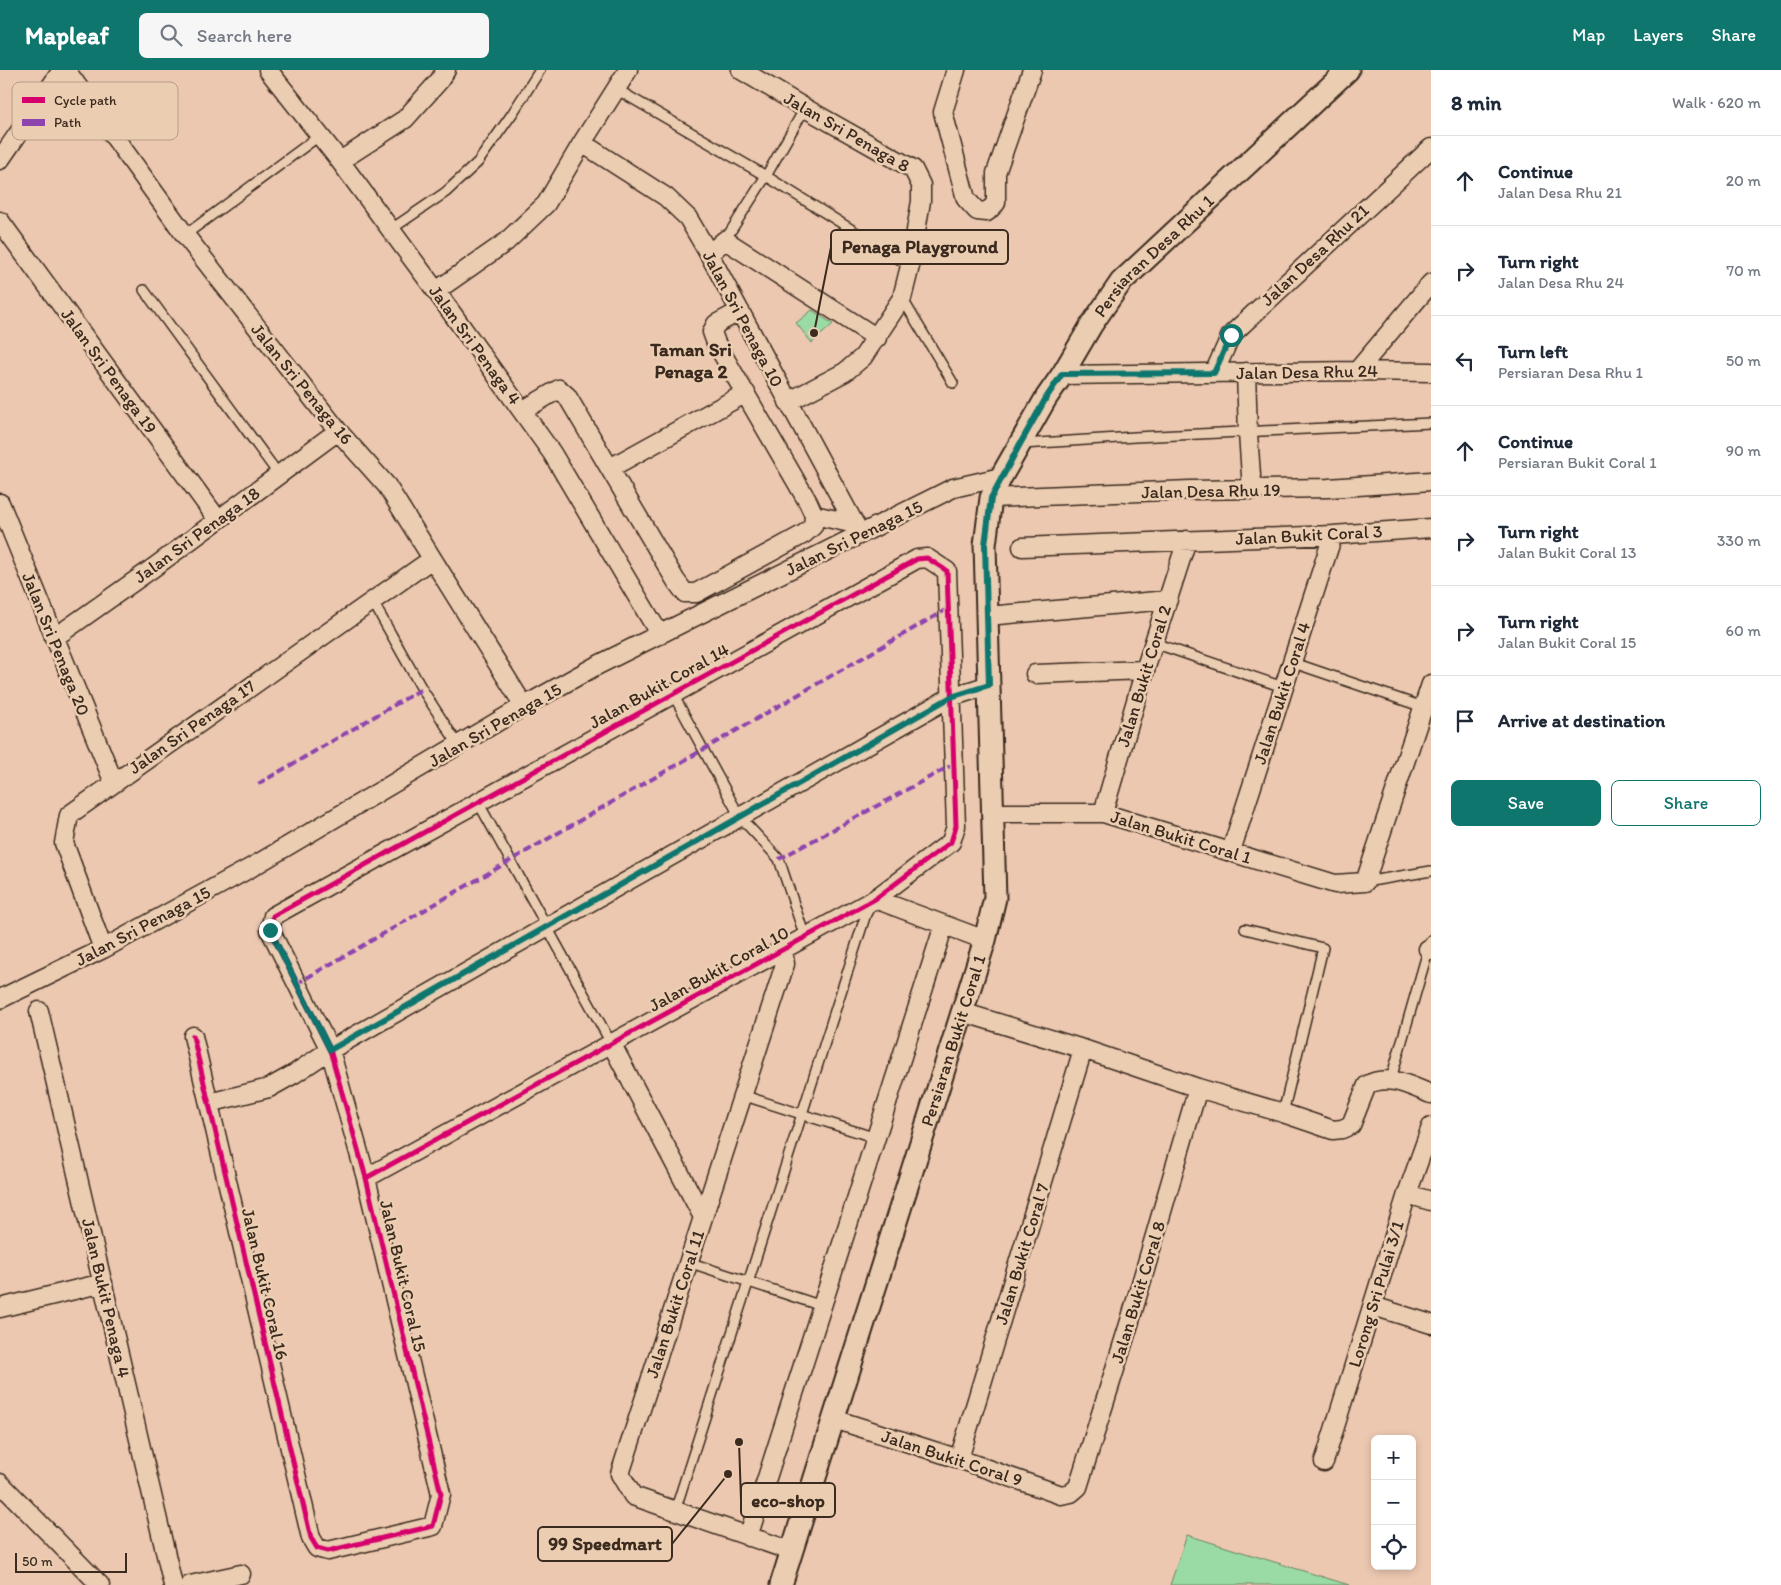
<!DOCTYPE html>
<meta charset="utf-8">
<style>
body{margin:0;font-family:Itim,sans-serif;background:#f6f6f7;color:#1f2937}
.controls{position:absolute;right:15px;bottom:15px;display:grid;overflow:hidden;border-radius:8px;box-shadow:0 2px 8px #0003}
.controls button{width:45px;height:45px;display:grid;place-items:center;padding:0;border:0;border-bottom:1px solid #e0e1e3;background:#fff;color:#1f2937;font:25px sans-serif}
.scale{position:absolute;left:15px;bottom:12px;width:112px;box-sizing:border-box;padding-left:5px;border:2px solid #3b2a1e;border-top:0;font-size:14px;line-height:18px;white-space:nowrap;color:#3b2a1e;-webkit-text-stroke:4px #ebcdb2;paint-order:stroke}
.stop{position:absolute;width:15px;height:15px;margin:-11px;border:4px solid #0f766e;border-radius:50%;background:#fff}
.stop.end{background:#0f766e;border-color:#fff;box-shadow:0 1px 5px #0008}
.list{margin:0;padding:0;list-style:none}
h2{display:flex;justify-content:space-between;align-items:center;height:65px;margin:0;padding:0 20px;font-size:21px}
h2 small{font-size:16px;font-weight:400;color:#747a83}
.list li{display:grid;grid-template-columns:32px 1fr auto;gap:15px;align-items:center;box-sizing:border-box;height:90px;padding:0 20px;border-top:1px solid #e0e1e3}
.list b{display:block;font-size:19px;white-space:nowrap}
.list p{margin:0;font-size:16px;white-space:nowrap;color:#747a83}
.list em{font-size:16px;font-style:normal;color:#747a83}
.actions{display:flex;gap:10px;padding:15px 20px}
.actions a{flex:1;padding:11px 0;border:1px solid #0f766e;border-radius:8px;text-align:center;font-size:18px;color:#0f766e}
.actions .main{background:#0f766e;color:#fff}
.icon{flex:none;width:28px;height:28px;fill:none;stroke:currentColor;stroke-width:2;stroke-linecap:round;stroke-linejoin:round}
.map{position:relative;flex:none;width:1431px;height:1515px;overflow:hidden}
header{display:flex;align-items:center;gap:30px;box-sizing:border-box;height:70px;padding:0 25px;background:#0f766e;color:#fff}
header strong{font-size:24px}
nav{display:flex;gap:28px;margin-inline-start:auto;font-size:18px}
.search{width:350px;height:45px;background:#f6f6f7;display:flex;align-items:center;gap:12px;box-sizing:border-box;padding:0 18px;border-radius:8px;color:#747a83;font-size:19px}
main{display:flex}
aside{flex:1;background:#fff}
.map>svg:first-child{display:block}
.green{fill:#9adba5;stroke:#6a8262}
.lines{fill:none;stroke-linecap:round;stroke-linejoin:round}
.service-casing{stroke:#3b2a1e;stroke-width:12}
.minor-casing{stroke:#3b2a1e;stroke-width:21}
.tertiary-casing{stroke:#3b2a1e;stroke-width:25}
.service{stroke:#ebcdb2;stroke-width:9}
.minor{stroke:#ebcdb2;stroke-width:18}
.tertiary{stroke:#ebcdb2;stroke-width:21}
.quiet{stroke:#8e44ad;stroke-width:4;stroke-dasharray:8 4;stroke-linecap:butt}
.cycleway-casing{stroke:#ebcdb2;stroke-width:8}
.cycleway{stroke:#d6006c;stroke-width:5}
.route{stroke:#0f766e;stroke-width:6}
.labels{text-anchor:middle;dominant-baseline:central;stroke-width:5;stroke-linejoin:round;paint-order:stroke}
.street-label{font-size:18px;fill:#3b2a1e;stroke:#ebcdb2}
.neighbourhood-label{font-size:19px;font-weight:bold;fill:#3b2a1e;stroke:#ebcdb2}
.key{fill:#ebcdb2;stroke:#b69c86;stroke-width:1}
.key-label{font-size:14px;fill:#3b2a1e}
.leader{fill:none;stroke:#3b2a1e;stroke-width:2}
.callout-dot{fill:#3b2a1e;stroke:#ebcdb2;stroke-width:2}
.callout{fill:#ebcdb2;stroke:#3b2a1e;stroke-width:2}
.callout-label{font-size:19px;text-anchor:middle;font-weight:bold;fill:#3b2a1e}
</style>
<header>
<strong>Mapleaf</strong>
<div class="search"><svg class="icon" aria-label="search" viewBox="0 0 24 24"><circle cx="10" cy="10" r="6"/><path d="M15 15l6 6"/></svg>Search here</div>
<nav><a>Map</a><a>Layers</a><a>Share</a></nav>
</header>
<main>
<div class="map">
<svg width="1431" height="1515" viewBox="0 0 1431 1515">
<rect width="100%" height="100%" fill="#ecc8b1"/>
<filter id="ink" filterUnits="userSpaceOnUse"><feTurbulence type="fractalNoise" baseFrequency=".02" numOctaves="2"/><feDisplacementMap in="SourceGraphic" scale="10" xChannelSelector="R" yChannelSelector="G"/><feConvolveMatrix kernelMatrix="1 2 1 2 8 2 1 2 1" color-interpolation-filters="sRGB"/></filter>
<g filter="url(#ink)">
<!-- green -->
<path class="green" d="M812,240l21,14 -21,19 -16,-20z
M1187,1465l162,50h-179z"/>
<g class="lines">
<!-- service casing -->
<g class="service-casing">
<path id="service" d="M616,19l150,87 144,90
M390,160l56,-38 32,-30 34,-48 28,-44
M185,165l134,-99
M725,170l41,-64 39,-68
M144,220l135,185
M902,228l51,85
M1022,374l113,-7 296,-14
M373,532l49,87 37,57
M1154,573l129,44
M1291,592l135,46
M673,624l67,123 39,42 26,78
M478,732l133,241
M1365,812l66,-11
M1245,859l78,19 -40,165
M1391,1009l40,-139
M742,1025l134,43
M688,1192l134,44
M675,1441l191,-597 5,-9"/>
</g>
<!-- minor casing -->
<g class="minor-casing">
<path id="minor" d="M66,0l119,165 153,196 49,55 137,220
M268,0l72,91 96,130 116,162 108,182
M741,0l64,38 108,61 8,16v16l-11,65 -8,32 -39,59 -18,15 -57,30
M956,0l-13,42 23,87 11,12 10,1 9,-9v-30l36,-103
M582,73l84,54 22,21 21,36 151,280
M0,90l62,-90
M340,91l65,-42 34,-38 7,-11
M0,151l218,299
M709,184l16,-14 152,98
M436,221l70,-49 40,-38 36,-61 46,-73
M1357,301l74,-88
M1246,302l2,61 4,57
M1214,303l17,-38 200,-187
M1062,305l295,-4 74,1
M522,341l37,-22 8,7 109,185 9,12h11l108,-59 9,-8 1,-11 -6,-13 -92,-159 -4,-11 4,-8 24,-13
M610,398l136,-75
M991,428l199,-8 138,-2 103,-7
M0,433l114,280
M814,445l41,9
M1022,477l311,-12 98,-7
M987,546l181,-16
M54,568l99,-70 185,-137
M1035,604l110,-4
M992,743h111l232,71 30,-2 66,-198
M1103,743l42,-143 42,-130
M1231,781l102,-316
M875,829l110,41
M103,879l-39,-106 5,-28 363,-256
M783,879l2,15 -165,510 13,22 158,55
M1428,879l3,1
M0,929l103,-50 149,-82 272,-161 70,-39 359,-179 48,-11
M39,941l134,574
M962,942l121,37 115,39 85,25 50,17 9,-1 9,-4 16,-40c21,-12 43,1 64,9
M193,966l118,502 6,10 11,3 105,-25 8,-32 -75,-316 -36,-128 -60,-120 3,-14 644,-357 10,-1 20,13 9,255 -5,16 -76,57 -509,279
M611,973l92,174
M209,1033l60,-15 25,-14 36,-24 621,-353 38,-12
M1407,1124l24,7
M1373,1236l58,18
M0,1238l103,-25
M834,1349l125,40 102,36 10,-2 7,-6 52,-166 68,-233
M959,1389l124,-410
M1324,1392l83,-268 24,-67
M0,1413l100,102
M748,1467l196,-612
M190,1515l51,-11"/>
</g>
<!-- tertiary casing -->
<g class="tertiary-casing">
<g id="tertiary">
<path id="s1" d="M781,1515l204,-645 10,-42 -10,-353 6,-47 10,-21 45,-79 16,-23 30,-51 29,-42 227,-212"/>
</g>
</g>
<!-- service -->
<use href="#service" class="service"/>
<!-- minor -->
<use href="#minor" class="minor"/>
<!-- tertiary -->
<use href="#tertiary" class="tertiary"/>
<!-- quiet -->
<path class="quiet" d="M258,714l164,-95
M779,789l175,-95
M296,914l653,-376"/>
<!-- cycleway casing -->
<g class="cycleway-casing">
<path id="cycleway" d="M193,966l118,502 6,10 11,3 105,-25 8,-32 -75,-316 -36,-128 -60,-120 3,-14 644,-357 10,-1 20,13 9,255 -5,16 -76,57 -509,279"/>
</g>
<!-- cycleway -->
<use href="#cycleway" class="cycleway"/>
</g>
</g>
<g class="lines" filter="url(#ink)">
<!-- route -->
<path class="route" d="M270,860l60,120 621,-353 38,-12 -4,-140 6,-47 29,-54 26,-46 16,-24 152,-1 17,-38"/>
</g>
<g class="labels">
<!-- street labels -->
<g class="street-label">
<text transform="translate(847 62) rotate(30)">Jalan Sri Penaga 8</text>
<text transform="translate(1315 185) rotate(-43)">Jalan Desa Rhu 21</text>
<text stroke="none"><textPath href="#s1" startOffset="1414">Persiaran Desa Rhu 1</textPath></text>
<text transform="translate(743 249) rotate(62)">Jalan Sri Penaga 10</text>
<text transform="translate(475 275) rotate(54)">Jalan Sri Penaga 4</text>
<text transform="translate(109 301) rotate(54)">Jalan Sri Penaga 19</text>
<text transform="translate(1307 302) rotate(-1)">Jalan Desa Rhu 24</text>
<text transform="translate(302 314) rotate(51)">Jalan Sri Penaga 16</text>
<text transform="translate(1211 421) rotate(-1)">Jalan Desa Rhu 19</text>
<text transform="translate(197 465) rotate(-36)">Jalan Sri Penaga 18</text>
<text transform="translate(1309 465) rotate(-3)">Jalan Bukit Coral 3</text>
<text transform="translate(854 468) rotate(-26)">Jalan Sri Penaga 15</text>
<text transform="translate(56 574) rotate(68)">Jalan Sri Penaga 20</text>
<text transform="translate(1144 606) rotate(-73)">Jalan Bukit Coral 2</text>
<text transform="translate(659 616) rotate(-29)">Jalan Bukit Coral 14</text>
<text transform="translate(1282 623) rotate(-72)">Jalan Bukit Coral 4</text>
<text transform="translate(495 655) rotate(-30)">Jalan Sri Penaga 15</text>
<text transform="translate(192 657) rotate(-35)">Jalan Sri Penaga 17</text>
<text transform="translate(1181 767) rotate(17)">Jalan Bukit Coral 1</text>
<text transform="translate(143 856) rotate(-28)">Jalan Sri Penaga 15</text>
<text transform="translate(719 899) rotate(-29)">Jalan Bukit Coral 10</text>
<text stroke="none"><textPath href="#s1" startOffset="571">Persiaran Bukit Coral 1</textPath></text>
<text transform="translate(1022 1184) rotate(-73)">Jalan Bukit Coral 7</text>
<text transform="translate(403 1206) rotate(77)">Jalan Bukit Coral 15</text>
<text transform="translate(265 1214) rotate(77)">Jalan Bukit Coral 16</text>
<text transform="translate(1138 1222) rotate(-73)">Jalan Bukit Coral 8</text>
<text transform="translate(1376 1224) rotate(-73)">Lorong Sri Pulai 3/1</text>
<text transform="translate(106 1228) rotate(77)">Jalan Bukit Penaga 4</text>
<text transform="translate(675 1234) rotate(-72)">Jalan Bukit Coral 11</text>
<text transform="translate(952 1388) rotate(18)">Jalan Bukit Coral 9</text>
</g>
<!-- neighbourhood labels -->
<g class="neighbourhood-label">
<text x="691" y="279">Taman Sri<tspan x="691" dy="22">Penaga 2</tspan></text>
</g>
</g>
<!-- legend -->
<rect x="12" y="12" width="166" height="58" rx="8" class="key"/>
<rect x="22" y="27" width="23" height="6" fill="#d6006c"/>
<rect x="22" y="49" width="23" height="7" fill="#8e44ad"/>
<g class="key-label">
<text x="54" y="35">Cycle path</text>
<text x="54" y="57">Path</text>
</g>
<!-- callouts -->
<path class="leader" d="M814 263L831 177M739 1372L741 1430M728 1404L672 1474"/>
<g class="callout-dot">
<circle cx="814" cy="263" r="5"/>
<circle cx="739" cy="1372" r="5"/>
<circle cx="728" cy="1404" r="5"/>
</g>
<g class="callout">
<rect x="831" y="160" width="177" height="34" rx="5"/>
<rect x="741" y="1413" width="94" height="34" rx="5"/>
<rect x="538" y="1457" width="134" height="34" rx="5"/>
</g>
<g class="callout-label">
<text x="920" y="183">Penaga Playground</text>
<text x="788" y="1437">eco-shop</text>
<text x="605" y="1480">99 Speedmart</text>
</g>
</svg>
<div class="controls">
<button>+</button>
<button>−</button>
<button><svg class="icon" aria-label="locate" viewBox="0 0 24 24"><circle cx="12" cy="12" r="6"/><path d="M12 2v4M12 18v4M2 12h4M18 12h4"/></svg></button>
</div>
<div class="scale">50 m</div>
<div class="stop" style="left:1231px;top:265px"></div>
<div class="stop end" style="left:270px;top:860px"></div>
</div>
<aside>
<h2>8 min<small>Walk · 620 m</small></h2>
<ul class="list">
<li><svg class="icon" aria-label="ahead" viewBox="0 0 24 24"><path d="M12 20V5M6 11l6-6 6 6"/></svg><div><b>Continue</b><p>Jalan Desa Rhu 21</p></div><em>20 m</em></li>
<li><svg class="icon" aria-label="right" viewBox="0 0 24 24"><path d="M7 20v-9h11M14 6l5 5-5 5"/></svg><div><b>Turn right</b><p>Jalan Desa Rhu 24</p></div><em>70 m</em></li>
<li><svg class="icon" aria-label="left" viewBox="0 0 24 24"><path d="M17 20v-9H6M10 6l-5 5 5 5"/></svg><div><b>Turn left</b><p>Persiaran Desa Rhu 1</p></div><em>50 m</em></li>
<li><svg class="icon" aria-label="ahead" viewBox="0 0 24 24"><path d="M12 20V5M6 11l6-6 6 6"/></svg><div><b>Continue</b><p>Persiaran Bukit Coral 1</p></div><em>90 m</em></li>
<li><svg class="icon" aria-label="right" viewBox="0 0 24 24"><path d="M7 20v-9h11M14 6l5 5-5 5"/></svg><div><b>Turn right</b><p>Jalan Bukit Coral 13</p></div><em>330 m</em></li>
<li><svg class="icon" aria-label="right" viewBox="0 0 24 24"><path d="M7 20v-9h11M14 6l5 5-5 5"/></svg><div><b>Turn right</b><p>Jalan Bukit Coral 15</p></div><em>60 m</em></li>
<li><svg class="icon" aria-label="arrive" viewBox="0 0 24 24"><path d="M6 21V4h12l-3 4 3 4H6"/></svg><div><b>Arrive at destination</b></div></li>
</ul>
<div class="actions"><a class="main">Save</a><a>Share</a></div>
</aside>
</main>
